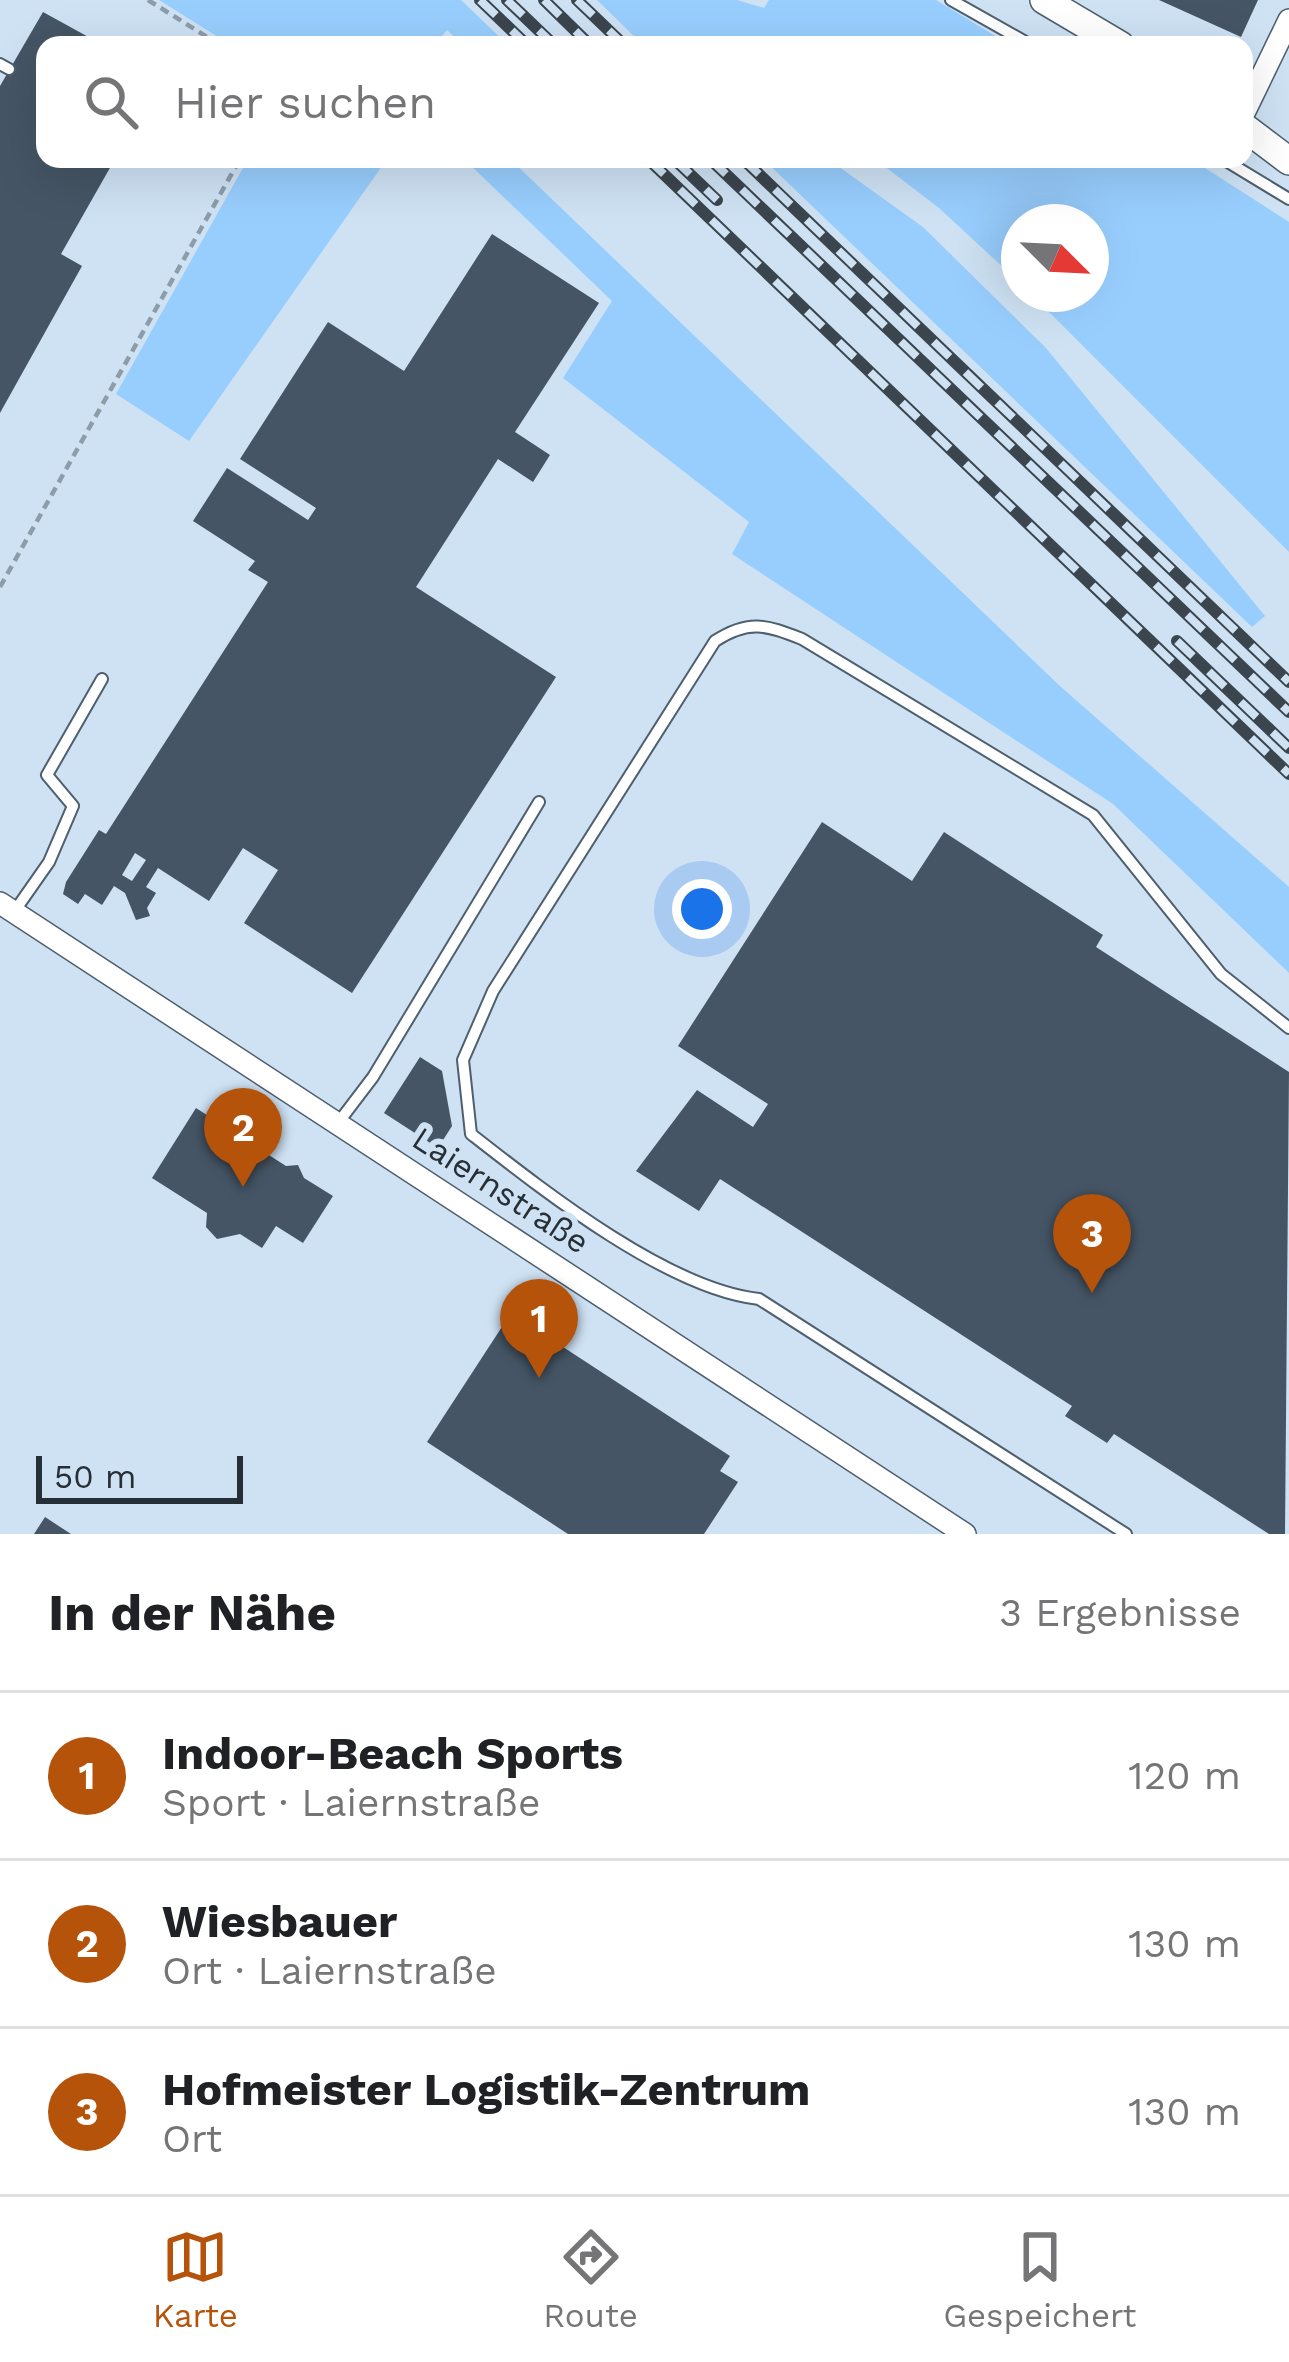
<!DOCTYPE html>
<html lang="de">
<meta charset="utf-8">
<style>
body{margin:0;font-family:"Work Sans",sans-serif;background:#f6f6f6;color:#202124}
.compass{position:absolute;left:1001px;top:204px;width:108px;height:108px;border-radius:50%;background:#fff;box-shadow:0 12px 48px #0002;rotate:114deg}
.scale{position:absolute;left:36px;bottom:30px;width:207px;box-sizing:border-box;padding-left:12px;border:6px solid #272f36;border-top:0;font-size:33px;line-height:42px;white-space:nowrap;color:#272f36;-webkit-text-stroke:9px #cee2f4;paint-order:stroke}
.you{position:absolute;left:702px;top:909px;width:42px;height:42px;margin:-30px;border:9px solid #fff;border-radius:50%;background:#1a73e8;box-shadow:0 0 0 18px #1a73e833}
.badge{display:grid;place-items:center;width:78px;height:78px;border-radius:50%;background:#b45309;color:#fff;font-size:39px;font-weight:700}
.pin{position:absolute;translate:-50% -99px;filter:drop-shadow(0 3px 6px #0008)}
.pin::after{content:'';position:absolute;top:63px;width:42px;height:36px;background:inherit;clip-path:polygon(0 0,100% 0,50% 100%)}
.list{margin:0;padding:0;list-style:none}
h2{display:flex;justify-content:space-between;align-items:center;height:156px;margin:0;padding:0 48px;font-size:51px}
h2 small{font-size:39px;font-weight:400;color:#757577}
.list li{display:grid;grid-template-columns:78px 1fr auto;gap:36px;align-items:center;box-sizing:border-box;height:168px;padding:0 48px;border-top:3px solid #e0e0e0}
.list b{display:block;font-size:45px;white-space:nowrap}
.list p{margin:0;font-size:39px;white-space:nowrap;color:#757577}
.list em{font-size:39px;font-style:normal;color:#757577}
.icon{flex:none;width:66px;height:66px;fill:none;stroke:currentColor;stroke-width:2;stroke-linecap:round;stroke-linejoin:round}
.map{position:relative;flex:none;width:1289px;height:1534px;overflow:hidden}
.search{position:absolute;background:#fff;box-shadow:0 12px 48px #0002;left:36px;right:36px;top:36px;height:132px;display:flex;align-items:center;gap:30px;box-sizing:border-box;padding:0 42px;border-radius:24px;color:#757577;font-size:45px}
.sheet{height:660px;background:#fff}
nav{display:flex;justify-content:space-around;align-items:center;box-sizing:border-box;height:168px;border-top:3px solid #e0e0e0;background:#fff;font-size:33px;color:#757577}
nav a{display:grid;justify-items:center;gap:6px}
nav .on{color:#b45309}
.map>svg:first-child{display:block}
.green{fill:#98cefe}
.building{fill:#455565;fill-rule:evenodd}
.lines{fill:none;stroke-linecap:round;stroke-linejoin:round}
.service-casing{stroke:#4e5f6e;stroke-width:14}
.minor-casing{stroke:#4e5f6e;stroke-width:24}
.tertiary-casing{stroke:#4e5f6e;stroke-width:30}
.path{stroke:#8c9ca9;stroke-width:4.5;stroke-dasharray:9 6;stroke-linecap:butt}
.service{stroke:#fff;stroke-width:10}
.minor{stroke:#fff;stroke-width:21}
.tertiary{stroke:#fff;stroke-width:27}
.rail-casing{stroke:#3b454d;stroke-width:12}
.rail{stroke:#cee2f4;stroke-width:8;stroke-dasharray:22;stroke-linecap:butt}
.labels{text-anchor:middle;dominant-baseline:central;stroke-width:12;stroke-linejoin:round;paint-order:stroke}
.street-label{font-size:33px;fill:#272f36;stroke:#cee2f4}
</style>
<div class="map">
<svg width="1289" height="1534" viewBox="0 0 1289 1534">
<rect width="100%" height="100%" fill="#cee2f4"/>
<!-- green -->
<path class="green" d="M159,0h302l47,45h-45l-16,-15 -13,15h-203z
M597,0h140l27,8 5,-8h167l74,45h-367z
M248,159h139l-198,282 -73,-47z
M464,159h46l551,528 228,200v86l-176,-169 -381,-250 17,-32 -186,-144 49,-77z
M763,159h65l95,68 123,121 219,268 -13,11z
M875,159h316l98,63v330l-258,-258h60v-72h-72v60l-80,-74z"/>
<!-- building -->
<path class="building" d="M1159,0h99l-17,37z
M43,12l60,33h-58v114h70l-54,95 21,12 -82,147v-327z
M492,234l107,69 -84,129 35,23 -17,27 -35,-23 -82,128 140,90 -204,316 -108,-70 34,-53 -35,-22 -34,53 -51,-33 -12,19 10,6 -9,15 3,8 -14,4 -11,-27 -11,-7 -12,19 -17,-11 -7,10 -15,-10 3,-12 33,-52 7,4 162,-252 -20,-12 7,-9 -62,-40 34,-53 81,52 8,-12 -76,-49 88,-137 76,49zM135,853l11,7 -14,21 -10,-6z
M822,822l90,59 32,-49 159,103 -7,12 193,125 -4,462h-16l-155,-100 -7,9 -42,-27 7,-10 -352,-227 -21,32 -63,-40 61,-81 56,37 15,-23 -90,-58z
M420,1057l22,14 10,55 -14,22 -54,-35z
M196,1108l90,58 12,-1 6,13 29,18 -30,47 -27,-17 -14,22 -22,-14 -23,5 -11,-12 1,-14 -55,-35z
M511,1313l219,143 -10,15 18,11 -34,52h-136l-141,-92z
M45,1517l26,17h-37z"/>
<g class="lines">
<!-- service casing -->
<g class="service-casing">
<path id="service" d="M951,0l80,45
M0,64l9,5
M1223,159l66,40
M14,912l35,-50 24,-56 -26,-31 55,-96
M338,1123l35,-46 166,-275
M1126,1534l-367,-235c-91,-10 -215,-108 -288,-165l-8,-74 30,-69 222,-350c34,-22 51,-16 87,-2l291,176 128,159 68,54"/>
</g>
<!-- minor casing -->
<g class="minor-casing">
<path id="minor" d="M1244,113l45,-93
M0,903l965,631"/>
</g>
<!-- tertiary casing -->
<g class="tertiary-casing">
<path id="tertiary" d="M1044,0l76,45
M1244,127l45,34"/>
</g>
<!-- path -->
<path class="path" d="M148,0l72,45
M0,587l240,-428"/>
<!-- service -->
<use href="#service" class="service"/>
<!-- minor -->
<use href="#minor" class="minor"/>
<!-- tertiary -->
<use href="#tertiary" class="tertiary"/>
<!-- rail casing -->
<g class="rail-casing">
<path id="rail" d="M480,0l47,45
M507,0l47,45
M544,0l46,45
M577,0l47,45
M648,159l641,615
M674,159l43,41
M710,159l579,553
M743,159l546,523
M1177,641l112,107"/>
</g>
<!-- rail -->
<use href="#rail" class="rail"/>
</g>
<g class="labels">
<!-- street labels -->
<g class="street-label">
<text transform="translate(501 1190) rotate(33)">Laiernstraße</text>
</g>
</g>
</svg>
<svg class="compass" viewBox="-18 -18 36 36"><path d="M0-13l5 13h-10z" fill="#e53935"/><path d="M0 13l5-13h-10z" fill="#757577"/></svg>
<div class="scale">50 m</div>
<div class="you"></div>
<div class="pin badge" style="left:539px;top:1378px">1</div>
<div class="pin badge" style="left:243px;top:1187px">2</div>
<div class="pin badge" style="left:1092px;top:1293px">3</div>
<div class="search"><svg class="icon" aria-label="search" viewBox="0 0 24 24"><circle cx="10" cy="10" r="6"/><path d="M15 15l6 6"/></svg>Hier suchen</div>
</div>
<section class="sheet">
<h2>In der Nähe<small>3 Ergebnisse</small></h2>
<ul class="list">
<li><span class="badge">1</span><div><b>Indoor-Beach Sports</b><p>Sport · Laiernstraße</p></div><em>120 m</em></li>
<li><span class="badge">2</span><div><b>Wiesbauer</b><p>Ort · Laiernstraße</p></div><em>130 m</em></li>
<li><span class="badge">3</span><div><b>Hofmeister Logistik-Zentrum</b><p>Ort</p></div><em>130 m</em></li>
</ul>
</section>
<nav>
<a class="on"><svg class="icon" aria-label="map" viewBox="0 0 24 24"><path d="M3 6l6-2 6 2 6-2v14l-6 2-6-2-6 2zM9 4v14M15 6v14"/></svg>Karte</a>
<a><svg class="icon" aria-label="directions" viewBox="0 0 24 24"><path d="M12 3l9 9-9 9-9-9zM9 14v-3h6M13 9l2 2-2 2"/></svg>Route</a>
<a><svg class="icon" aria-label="saved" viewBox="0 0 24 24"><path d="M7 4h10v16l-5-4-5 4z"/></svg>Gespeichert</a>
</nav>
